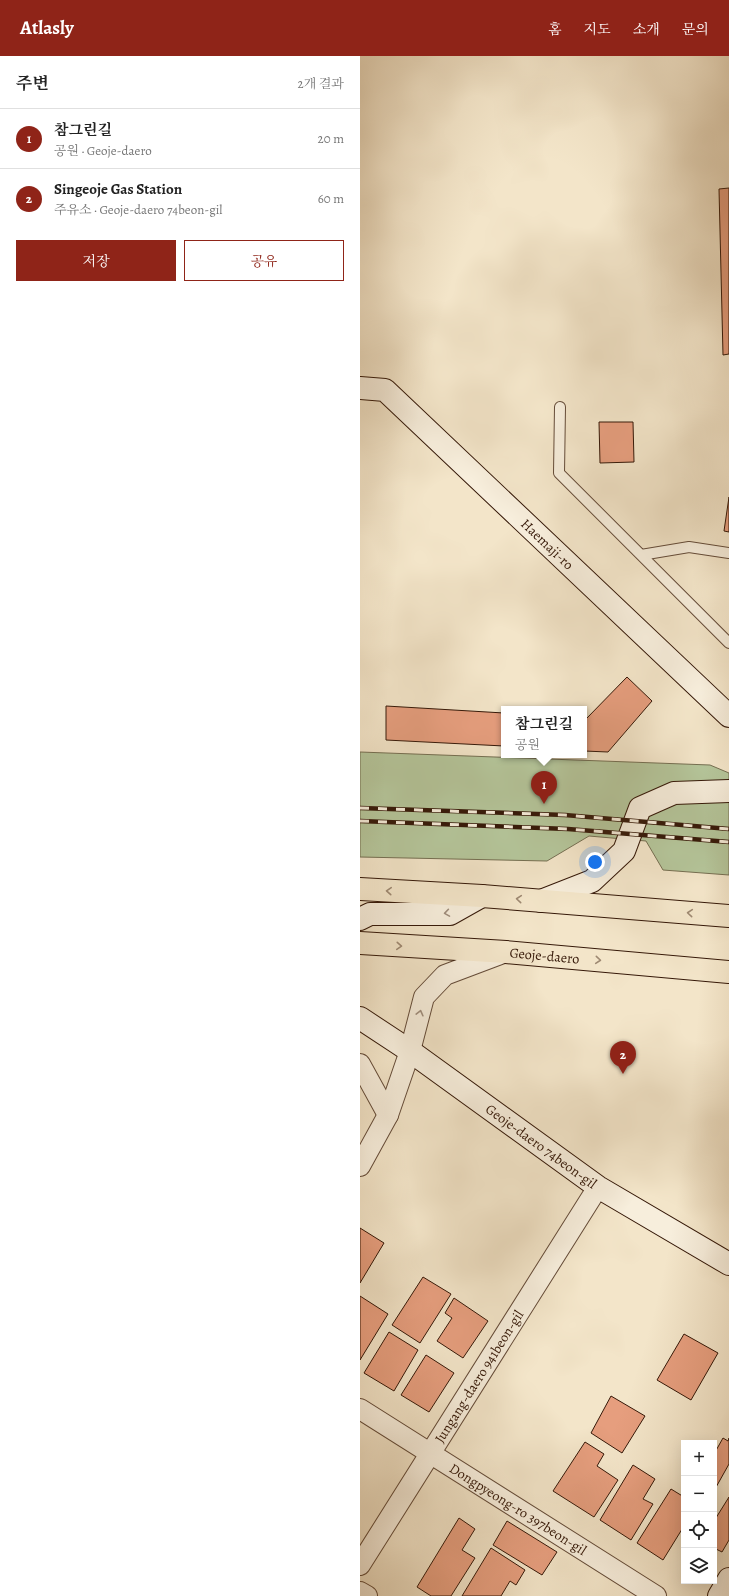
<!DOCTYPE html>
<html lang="ko">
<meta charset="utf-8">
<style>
body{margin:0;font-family:Alegreya,"Noto Serif KR",serif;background:#f6f6f6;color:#222}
.controls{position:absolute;right:12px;bottom:12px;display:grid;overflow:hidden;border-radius:0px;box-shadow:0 4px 16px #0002}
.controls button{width:36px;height:36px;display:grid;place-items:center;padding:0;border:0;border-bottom:1px solid #e0e0e0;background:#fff;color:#222;font:20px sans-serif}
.you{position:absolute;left:235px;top:806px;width:14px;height:14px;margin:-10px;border:3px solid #fff;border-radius:50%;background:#1a73e8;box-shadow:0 0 0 6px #1a73e833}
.badge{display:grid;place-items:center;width:26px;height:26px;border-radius:50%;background:#8f2418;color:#fff;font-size:13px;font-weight:700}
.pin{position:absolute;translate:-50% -33px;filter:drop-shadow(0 1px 2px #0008)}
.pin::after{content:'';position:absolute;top:21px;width:14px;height:12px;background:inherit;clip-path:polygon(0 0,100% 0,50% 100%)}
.popup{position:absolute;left:141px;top:650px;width:86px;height:52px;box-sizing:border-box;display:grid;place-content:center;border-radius:0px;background:#fff;filter:drop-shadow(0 1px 3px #0005);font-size:13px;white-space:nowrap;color:#767676}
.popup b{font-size:15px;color:#222}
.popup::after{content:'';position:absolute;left:50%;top:100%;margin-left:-8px;border:8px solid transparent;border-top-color:#fff}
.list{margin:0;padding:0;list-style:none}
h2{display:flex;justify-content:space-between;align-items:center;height:52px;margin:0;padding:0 16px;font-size:17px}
h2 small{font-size:13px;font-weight:400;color:#767676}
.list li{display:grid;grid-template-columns:26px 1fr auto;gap:12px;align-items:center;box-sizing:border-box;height:60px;padding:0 16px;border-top:1px solid #e0e0e0}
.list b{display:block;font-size:15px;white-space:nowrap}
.list p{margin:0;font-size:13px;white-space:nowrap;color:#767676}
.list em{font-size:13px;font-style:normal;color:#767676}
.actions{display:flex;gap:8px;padding:12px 16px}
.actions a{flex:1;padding:9px 0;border:1px solid #8f2418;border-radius:0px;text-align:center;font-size:14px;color:#8f2418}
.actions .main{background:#8f2418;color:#fff}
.icon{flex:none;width:22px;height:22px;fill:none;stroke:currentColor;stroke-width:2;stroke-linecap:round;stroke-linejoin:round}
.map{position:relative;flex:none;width:369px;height:1540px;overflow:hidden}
header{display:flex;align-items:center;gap:24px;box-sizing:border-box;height:56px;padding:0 20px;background:#8f2418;color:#fff}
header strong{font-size:19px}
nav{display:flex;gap:22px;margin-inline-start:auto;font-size:14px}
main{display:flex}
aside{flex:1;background:#fff}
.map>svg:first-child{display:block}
.green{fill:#b5c69b;stroke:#756f52}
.building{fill:#e69e7e;stroke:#351808}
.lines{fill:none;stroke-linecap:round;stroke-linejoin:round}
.lane-casing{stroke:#644b38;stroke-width:12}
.street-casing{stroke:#644b38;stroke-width:22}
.secondary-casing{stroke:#351808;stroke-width:24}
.primary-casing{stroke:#351808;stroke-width:24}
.lane{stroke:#f7eedc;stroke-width:10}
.street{stroke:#f7eedc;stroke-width:20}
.secondary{stroke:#f7eedc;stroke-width:22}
.primary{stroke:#f3e5c9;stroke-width:22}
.rail-casing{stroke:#351808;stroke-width:4.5}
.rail{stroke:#f7eedc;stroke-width:3;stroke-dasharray:9;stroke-linecap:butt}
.oneway{stroke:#9e8972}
.oneway2{stroke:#a08e7d}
.labels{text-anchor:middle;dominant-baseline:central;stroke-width:3;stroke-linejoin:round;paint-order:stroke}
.street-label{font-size:14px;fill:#351808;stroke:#f7eedc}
</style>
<header>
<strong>Atlasly</strong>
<nav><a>홈</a><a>지도</a><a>소개</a><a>문의</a></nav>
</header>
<main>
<aside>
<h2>주변<small>2개 결과</small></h2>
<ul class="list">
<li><span class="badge">1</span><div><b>참그린길</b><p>공원 · Geoje-daero</p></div><em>20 m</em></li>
<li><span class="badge">2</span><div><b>Singeoje Gas Station</b><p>주유소 · Geoje-daero 74beon-gil</p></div><em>60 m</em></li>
</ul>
<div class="actions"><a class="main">저장</a><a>공유</a></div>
</aside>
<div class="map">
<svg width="369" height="1540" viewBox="0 0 369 1540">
<rect width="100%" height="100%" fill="#f3e5c9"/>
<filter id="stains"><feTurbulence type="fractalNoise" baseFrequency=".005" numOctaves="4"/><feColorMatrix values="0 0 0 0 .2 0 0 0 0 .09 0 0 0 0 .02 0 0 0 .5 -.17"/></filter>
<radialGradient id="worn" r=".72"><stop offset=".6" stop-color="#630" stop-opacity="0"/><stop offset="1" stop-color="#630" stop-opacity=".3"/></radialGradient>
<!-- green -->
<path class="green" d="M0,696l350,13 19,8v102l-66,-5 -17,-29 -57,-5 -42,25 -187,-4z"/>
<!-- building -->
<path class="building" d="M369,132v166l-6,1 -4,-166z
M239,366h34l1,40 -34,1z
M369,441v35l-5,-1z
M267,621l25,24 -44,51 -24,-1v-33h3z
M26,650l118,7v33l-118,-6z
M0,1172l24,15 -24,40z
M63,1221l28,17 -31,49 -28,-18z
M0,1240l28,18 -28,46z
M94,1242l34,23 -25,37 -26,-17 15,-23 -7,-5z
M29,1276l29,18 -24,41 -30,-18z
M324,1278l34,19 -27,47 -34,-20z
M66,1299l28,18 -25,39 -28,-17z
M251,1340l34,20 -23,37 -31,-20z
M363,1382l5,3 1,-3v26l-14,25 -1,-35z
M225,1386l19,12 -7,12 21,14 -24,37 -41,-26z
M273,1409l22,14 -12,20 10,5 -22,36 -31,-20z
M311,1433l13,8v29l-21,34 -26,-17z
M369,1441v43l-7,12 -8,-4v-27z
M99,1462l16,11 -13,21 13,8 -24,38h-20l-14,-9z
M147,1465l50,31 -15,23 -49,-30z
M131,1492l34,22 -9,15 -6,-4 -9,15h-39z"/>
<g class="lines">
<!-- lane casing -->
<g class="lane-casing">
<path id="lane" d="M200,351l-1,66 170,170
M281,499l48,-8 40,6"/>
</g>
<!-- street casing -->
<g class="street-casing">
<g id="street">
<path d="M0,1008l28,51"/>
<path d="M0,1110l28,-51 22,-64 14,-54 21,-22 61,-23"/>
<path id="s1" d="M0,1353l296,187"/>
<path id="s2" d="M0,1509l238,-378"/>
<path d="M0,1536l7,4"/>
</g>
</g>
<!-- secondary casing -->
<g class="secondary-casing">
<g id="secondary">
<path id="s3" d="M0,332l25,2 344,326"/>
<path d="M181,845l51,-20 32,-30 16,-43 34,-15 55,-2"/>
<path d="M0,863l10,-5h80l32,-18"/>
<path id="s4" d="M0,962l50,33 188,136 131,77"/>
<path d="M359,1540l10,-17"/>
</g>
</g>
<!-- primary casing -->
<g class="primary-casing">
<g id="primary">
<path d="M0,833l122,7 247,20"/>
<path id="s5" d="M0,887l146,9 223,20"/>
</g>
</g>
<!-- lane -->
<use href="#lane" class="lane"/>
<!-- street -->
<use href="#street" class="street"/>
<!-- secondary -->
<use href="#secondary" class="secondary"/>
<!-- primary -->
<use href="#primary" class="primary"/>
<!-- rail casing -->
<g class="rail-casing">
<path id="rail" d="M0,752l205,7 164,14
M0,765l208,8 161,13"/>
</g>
<!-- rail -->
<use href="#rail" class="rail"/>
</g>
<!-- one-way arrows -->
<defs><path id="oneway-chevron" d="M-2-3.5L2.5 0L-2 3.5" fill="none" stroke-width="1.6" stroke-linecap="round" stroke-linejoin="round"/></defs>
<g class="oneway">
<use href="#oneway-chevron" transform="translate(29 835) rotate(-176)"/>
<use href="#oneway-chevron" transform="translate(159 843) rotate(-175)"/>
<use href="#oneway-chevron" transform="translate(330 857) rotate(-175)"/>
<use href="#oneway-chevron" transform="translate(39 890) rotate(4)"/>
<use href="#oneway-chevron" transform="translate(238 904) rotate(5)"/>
</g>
<g class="oneway2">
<use href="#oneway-chevron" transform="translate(87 857) rotate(171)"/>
<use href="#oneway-chevron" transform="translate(60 957) rotate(-76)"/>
</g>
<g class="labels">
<!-- street labels -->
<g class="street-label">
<text stroke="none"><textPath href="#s3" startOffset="249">Haemaji-ro</textPath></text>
<text stroke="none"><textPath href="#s5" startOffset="185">Geoje-daero</textPath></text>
<text stroke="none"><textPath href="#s4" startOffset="222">Geoje-daero 74beon-gil</textPath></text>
<text stroke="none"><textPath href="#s2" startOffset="223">Jungang-daero 941beon-gil</textPath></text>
<text stroke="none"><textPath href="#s1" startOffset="187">Dongpyeong-ro 397beon-gil</textPath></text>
</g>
</g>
<rect width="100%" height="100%" filter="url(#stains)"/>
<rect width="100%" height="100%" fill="url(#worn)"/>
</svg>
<div class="controls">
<button>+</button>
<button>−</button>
<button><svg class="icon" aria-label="locate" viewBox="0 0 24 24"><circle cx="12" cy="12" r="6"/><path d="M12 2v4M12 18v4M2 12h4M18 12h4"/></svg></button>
<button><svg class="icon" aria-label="layers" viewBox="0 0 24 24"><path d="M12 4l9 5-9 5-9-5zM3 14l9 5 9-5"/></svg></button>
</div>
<div class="you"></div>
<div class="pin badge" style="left:184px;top:748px">1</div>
<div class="popup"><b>참그린길</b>공원</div>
<div class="pin badge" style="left:263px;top:1018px">2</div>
</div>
</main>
